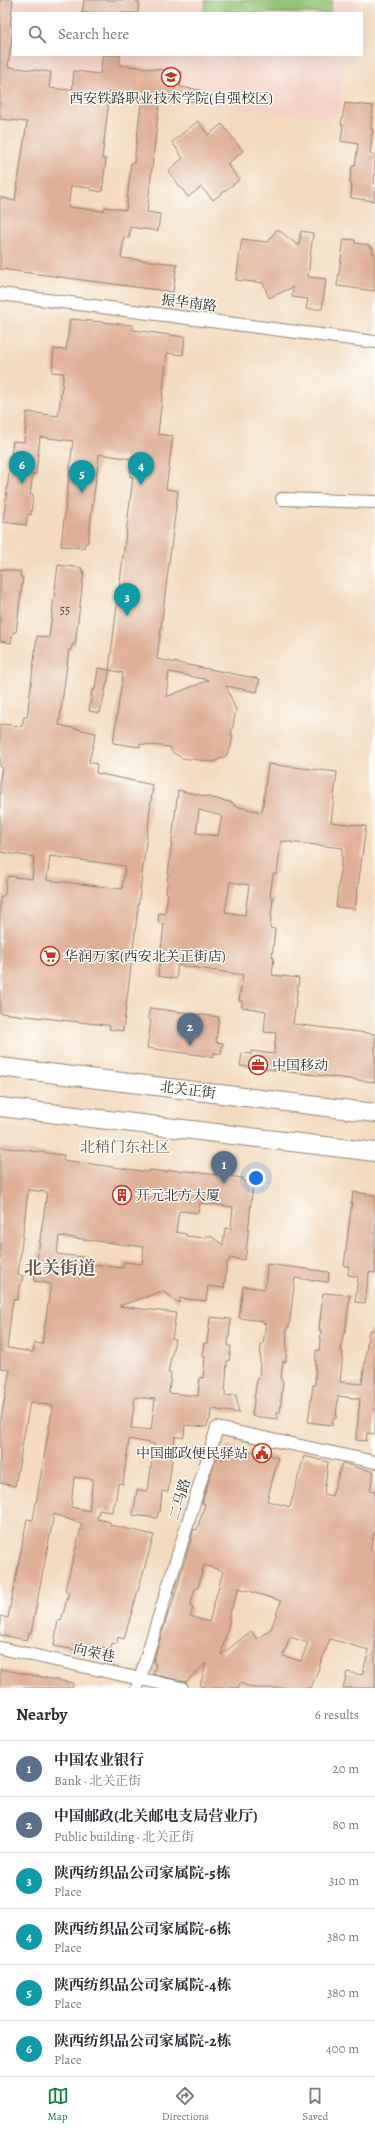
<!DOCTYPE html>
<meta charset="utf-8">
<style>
body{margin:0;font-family:Alegreya,"Noto Serif SC",serif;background:#f7f7f7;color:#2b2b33}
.you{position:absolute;left:256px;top:1178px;width:14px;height:14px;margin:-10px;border:3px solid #fff;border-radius:50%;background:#1a73e8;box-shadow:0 0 0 6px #1a73e833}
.badge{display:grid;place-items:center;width:26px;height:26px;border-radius:50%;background:#0b8043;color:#fff;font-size:13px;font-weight:700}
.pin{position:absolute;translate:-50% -33px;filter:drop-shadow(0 1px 2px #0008)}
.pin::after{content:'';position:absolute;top:21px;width:14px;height:12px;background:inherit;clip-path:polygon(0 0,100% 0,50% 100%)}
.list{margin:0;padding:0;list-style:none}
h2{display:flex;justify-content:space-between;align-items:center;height:52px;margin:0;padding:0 16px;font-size:17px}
h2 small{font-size:13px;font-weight:400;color:#7c7c81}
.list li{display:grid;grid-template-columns:26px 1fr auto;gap:12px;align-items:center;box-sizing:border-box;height:56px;padding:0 16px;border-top:1px solid #e1e1e2}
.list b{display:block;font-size:15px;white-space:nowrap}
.list p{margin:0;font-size:13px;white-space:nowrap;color:#7c7c81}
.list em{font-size:13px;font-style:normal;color:#7c7c81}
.icon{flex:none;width:22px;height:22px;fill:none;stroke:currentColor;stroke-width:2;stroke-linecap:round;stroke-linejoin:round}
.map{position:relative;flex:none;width:375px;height:1688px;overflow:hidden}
.search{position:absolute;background:#fff;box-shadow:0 4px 16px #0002;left:12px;right:12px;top:12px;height:44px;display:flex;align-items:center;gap:10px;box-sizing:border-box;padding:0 14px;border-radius:0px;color:#7c7c81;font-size:15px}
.sheet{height:388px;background:#fff}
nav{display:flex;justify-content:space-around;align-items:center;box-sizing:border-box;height:56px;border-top:1px solid #e1e1e2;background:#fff;font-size:11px;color:#7c7c81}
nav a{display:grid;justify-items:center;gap:2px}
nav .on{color:#0b8043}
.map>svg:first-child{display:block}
.built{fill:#f6d1c6}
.pitch{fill:#94c677;stroke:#607851}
.building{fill:#e0b096;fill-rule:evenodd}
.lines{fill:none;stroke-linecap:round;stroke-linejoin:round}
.street-casing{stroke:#908274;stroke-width:14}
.primary-casing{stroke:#908274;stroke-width:20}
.street{stroke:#fff;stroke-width:12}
.primary{stroke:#fff;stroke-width:18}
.labels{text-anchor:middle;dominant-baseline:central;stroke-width:3;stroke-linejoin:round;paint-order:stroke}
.number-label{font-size:12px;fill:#584c46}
.poi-label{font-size:14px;fill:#2b2b2b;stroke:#fdfcf7;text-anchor:start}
.street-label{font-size:14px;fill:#2b2b2b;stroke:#fdfcf7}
.neighbourhood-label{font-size:15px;fill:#6a5a50;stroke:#fdfcf7}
.district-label{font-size:18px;font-weight:bold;fill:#6a5a50;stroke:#fdfcf7}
</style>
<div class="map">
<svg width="375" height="1688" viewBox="0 0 375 1688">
<rect width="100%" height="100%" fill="#fdfcf7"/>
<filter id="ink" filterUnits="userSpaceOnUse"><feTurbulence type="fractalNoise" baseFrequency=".025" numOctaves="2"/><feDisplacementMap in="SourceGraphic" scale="8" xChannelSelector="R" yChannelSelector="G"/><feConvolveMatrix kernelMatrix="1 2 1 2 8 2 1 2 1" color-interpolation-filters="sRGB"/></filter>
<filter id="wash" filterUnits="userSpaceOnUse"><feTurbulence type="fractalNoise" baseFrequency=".012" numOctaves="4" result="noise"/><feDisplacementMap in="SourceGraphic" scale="16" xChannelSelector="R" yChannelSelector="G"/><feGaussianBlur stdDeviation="0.9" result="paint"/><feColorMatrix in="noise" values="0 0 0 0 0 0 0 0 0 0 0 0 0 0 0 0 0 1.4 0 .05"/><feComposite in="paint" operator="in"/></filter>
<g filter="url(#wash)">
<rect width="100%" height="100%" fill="#f4dabd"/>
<!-- built -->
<path class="built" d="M0,0h357l-3,13h-341v42h333l-9,64 -254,-26 -5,37 -78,-8z"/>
<!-- pitch -->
<path class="pitch" d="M206,0h126l-2,13h-126z"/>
<g id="blocks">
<!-- building -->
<path class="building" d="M0,0h13l-3,25h3v3l-5,39 43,5 -2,16 23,2 2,-19 26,3 3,-19h17v10l62,7 -2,15 20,3 -1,12 -39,-5 -13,115 13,2 -2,17 -28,-4 -1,11 -5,-1 -3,21 56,6 -4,28 -173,-23v-72l15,4 12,-79 -27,-3zM110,91l32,4 -8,68h-3l-5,47 -21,-3 -1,4 -36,-4 3,-21 20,2v2l11,2 4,-33h-4z
M84,0h49l6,2 -1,11h-56z
M345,103l28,3 -2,23h2l-3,25 5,1 -1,46 -23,-3 1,-14 -2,-1 2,-17h3l3,-22 -17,-3 2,-16h-2z
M198,121l10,14 14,-11 21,27 -16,13 12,16 -26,20 -12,-13 -13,10 -20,-26 15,-13 -11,-16z
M277,229l22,17 2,-15 12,2 -5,44 18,2 -4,30h-16l2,-10 -16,-2 1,-10 -24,11 -6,-15 -27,-3 6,-41 26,3z
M344,239l11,1v3l14,2v2l4,1 -1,6h3v37l-38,-5z
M70,319l63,6v5l52,7 -2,18 -16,-2 -9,81 15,2 -7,53 12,2 -21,168 103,20 -3,13 -31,-6 10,24 -5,25h2l-2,11 -4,9 -13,7 -32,-4 -10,-6 -2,-5 -30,-3v3l-27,-4 10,-70 -13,-3 -10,43 -11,-2 3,-21h3l3,-22 11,2 24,-193h-3l2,-18 -33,-5 -11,89h-3l-1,5 -23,-2 12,-105 -33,-4 -4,37h-3l-3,21h3l-2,20 -3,-1 -2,11 -23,-3 10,-81 11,1 3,-30 31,4 6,-43 -12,-1 2,-23 12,1zM169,672l40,8 -43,17z
M58,565l24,3 -1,3h3l-9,74h-3l-1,5h-2l-10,75 37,8 -7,29 8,2 -1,9 57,12 -30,246 -14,-2 1,-3 -4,-1 -106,-12v-115l5,-4 1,-14 3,-4 23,3 2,-22 -34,-5v-73l2,-12h-2v-43l22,2 2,-9h3l10,-81 12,2zM50,856l75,10 -3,23 -75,-9z
M0,569l21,3 -1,5h3l-7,55h-3l-2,11 -11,-2z
M268,764l69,8 -6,50 35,4 -11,83 -19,-2 7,-59 -62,-7 -4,33h-4l-3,23h3l-3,31 5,1 -3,28h2l-2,18 27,3 -6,46 82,10v48l-135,-16 2,-13 9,1v-3l23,3 2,-21 -12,-1 2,-21 -24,-4v-6h-3l4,-26 -65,-10 -2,14 -18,-3 6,-52 -6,-1 1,-10 6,1 3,-20 -2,-2 12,-102 56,13v3l28,6zM199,810l23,6 -4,20 -22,-3zM230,882l19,3 -4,30 -20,-3z
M150,1008l69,9 -3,25 7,1 -2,11 -7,-1v4l-67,-9 4,-27 -3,-3z
M0,1147l64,8 -1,5 86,12v-2l19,2v-2l18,1 57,7 -1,3 11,1 -7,72 -2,6 -14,-2 -1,3 -2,1 -3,26 -16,-2 -2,15 -26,-3 -1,5 -16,-12 -44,15 57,7 -4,26h3l-7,34h3l-2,20 29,3 2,-19 3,1 2,-21h-3l2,-14 3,1 3,-27 21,2 -3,27h3l-2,15h-2l-2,35 11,-1 3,18 -28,-4 -1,10 -4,8 -21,-2 -1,12h-9l-7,55 -6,-1 -2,21h-2l-1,6 -24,-3 4,-25 11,1 6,-47 -25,-5 -6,45 -5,-1 -3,21h-2l-1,8 -13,-2 -2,9 13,3v3l44,10 -30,104 -6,-2 -1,7 -5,-1 -1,6 -9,-2 -1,7 -47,-8 4,-26 3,1 8,-29 -4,-2 17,-66 -28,-10 -23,119h-2l-2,7 -27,-5v-19l8,2 19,-99 6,1 20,-114 -23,-4 -15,84 -15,-3v-59l10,-55 -10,-1zM28,1190l19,2 -13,89 17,3 -9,60 -7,-1 -2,9 -26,-4 6,-49 4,1 6,-24 -5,-1zM200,1203l33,4 -2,22 -6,-1 -2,17 -12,-9h-6v2l-19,-2v-2l-10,-2 3,-21 19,2zM59,1236l85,11 -2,17 -18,-2 -1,6 -33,-4 1,-6 -34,-4zM135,1397l20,2 -4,31 -20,-2zM74,1477l19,2 -4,32 -18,-4z
M353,1192l22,3v78l-6,-1 -4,31 -10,-1 3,-25 -10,-2 1,-9h-5z
M267,1264l62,8 -1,10 -33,-4 -6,49h-2l-1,35 -3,-1 -2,19 2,1 -3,31h-3v7l-25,-3 5,-38 2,1 2,-35h2l3,-20 -3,-1v-2l-24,-3 4,-32 22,3z
M323,1293l27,2 -5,38h-2l-2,19h2l-3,30 22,2 7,-54h6v104l-8,-1 -1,8 -10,-1 4,-41 -22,-3 -2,23 -3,-1 -1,7 -24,-3 5,-37h2l1,-35 3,1 2,-21h-2z
M226,1447l19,3 2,10 2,-9 18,3 11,4 -11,43 23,6 14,-51 24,6 -4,32 8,2 10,-33 32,9 -4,18 5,1v39l-5,20 5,1v137h-32l4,-16 15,3 7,-25 -39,-11 -19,49h-58l-13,-5 -2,5h-31l-7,-2 6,-23 -20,19 -33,-8 3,-10 -3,-1 17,-56 1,1 23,-79 3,1 8,-26 -3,-1 14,-46 8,2zM204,1565l19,6 -14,51 -19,-6 3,-8 -3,-1 5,-19h3zM239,1588l42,13 -10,28 -14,10 -6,-8 -30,24 9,-36 -2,-1zM290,1637l18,6 -7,18 -18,-5z
M0,1669l73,14 -1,5h-72z"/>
</g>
</g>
<g filter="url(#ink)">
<use href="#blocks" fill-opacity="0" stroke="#908274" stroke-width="1"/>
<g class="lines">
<!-- street casing -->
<g class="street-casing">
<path id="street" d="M0,294l375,48
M282,499l93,3
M0,1648l182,40
M137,1688l80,-260 158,34"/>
</g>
<!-- primary casing -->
<g class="primary-casing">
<path id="primary" d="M0,1067l375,46
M0,1107l375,45"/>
</g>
<!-- street -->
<use href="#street" class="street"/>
<!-- primary -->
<use href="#primary" class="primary"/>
</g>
</g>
<!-- icons -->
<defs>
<g id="university-ring" transform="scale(1)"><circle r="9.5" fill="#fdfcf7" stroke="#c8321e" stroke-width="1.5"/><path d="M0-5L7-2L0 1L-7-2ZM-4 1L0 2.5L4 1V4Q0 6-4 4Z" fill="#c8321e"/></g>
<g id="supermarket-ring" transform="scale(1)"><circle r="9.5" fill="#fdfcf7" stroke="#c8321e" stroke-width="1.5"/><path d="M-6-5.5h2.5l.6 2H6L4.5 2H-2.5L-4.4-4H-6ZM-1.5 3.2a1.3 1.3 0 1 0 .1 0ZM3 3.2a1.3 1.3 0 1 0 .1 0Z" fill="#c8321e"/></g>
<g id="office-ring" transform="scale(1)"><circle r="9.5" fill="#fdfcf7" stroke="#c8321e" stroke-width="1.5"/><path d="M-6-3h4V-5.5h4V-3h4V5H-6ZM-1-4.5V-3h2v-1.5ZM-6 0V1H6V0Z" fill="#c8321e"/></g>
<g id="building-ring" transform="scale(1)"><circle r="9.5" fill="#fdfcf7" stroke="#c8321e" stroke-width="1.5"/><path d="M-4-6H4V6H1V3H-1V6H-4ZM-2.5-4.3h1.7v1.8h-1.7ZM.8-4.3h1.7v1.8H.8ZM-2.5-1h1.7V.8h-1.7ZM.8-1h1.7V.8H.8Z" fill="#c8321e"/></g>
<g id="civic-ring" transform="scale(1)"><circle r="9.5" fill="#fdfcf7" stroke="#c8321e" stroke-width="1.5"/><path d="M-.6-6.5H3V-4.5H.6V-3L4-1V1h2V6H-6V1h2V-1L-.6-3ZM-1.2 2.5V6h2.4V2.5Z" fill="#c8321e"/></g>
</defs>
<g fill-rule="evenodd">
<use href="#university-ring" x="171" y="77"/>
<use href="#supermarket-ring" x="50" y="956"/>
<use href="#office-ring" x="258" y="1065"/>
<use href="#building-ring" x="122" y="1195"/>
<use href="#civic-ring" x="262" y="1453"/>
</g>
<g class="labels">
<!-- number labels -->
<g class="number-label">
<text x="65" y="610">55</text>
</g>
<!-- poi labels -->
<g class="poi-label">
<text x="171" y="98" text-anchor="middle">西安铁路职业技术学院(自强校区)</text>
<text x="64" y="956">华润万家(西安北关正街店)</text>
<text x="272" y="1065">中国移动</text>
<text x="136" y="1195">开元北方大厦</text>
<text x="248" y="1453" text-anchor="end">中国邮政便民驿站</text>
</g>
<!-- street labels -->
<g class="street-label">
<text transform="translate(189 303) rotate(7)">振华南路</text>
<text transform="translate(188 1090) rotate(7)">北关正街</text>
<text transform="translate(180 1499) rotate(-73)">二马路</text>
<text transform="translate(94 1653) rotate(12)">向荣巷</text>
</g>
<!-- neighbourhood labels -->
<g class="neighbourhood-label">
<text x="125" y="1147">北稍门东社区</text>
</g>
<!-- district labels -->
<g class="district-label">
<text x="60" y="1268">北关街道</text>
</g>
</g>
</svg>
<div class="you"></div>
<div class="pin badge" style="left:224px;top:1184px;background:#5c6f8a">1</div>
<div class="pin badge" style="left:190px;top:1046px;background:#5c6f8a">2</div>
<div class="pin badge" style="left:127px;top:616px;background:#0f9aa8">3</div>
<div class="pin badge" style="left:141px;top:485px;background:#0f9aa8">4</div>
<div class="pin badge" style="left:82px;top:493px;background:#0f9aa8">5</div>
<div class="pin badge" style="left:22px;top:484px;background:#0f9aa8">6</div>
<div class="search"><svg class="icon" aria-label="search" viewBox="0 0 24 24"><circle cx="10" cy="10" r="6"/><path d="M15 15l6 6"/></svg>Search here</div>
</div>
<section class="sheet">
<h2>Nearby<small>6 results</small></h2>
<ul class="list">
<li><span class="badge" style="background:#5c6f8a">1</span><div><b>中国农业银行</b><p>Bank · 北关正街</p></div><em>20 m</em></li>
<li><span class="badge" style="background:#5c6f8a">2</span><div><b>中国邮政(北关邮电支局营业厅)</b><p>Public building · 北关正街</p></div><em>80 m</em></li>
<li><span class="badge" style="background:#0f9aa8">3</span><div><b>陕西纺织品公司家属院-5栋</b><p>Place</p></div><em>310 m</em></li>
<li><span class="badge" style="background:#0f9aa8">4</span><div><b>陕西纺织品公司家属院-6栋</b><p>Place</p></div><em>380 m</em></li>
<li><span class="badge" style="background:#0f9aa8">5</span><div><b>陕西纺织品公司家属院-4栋</b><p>Place</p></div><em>380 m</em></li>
<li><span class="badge" style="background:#0f9aa8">6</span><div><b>陕西纺织品公司家属院-2栋</b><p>Place</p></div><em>400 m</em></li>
</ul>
</section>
<nav>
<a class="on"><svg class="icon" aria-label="map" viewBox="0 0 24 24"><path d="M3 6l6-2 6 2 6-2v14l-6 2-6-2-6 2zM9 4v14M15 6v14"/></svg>Map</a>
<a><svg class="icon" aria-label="directions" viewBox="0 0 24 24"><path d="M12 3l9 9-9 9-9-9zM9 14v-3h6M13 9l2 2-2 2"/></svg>Directions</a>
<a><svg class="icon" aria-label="saved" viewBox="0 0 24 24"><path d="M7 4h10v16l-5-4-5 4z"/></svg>Saved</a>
</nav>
